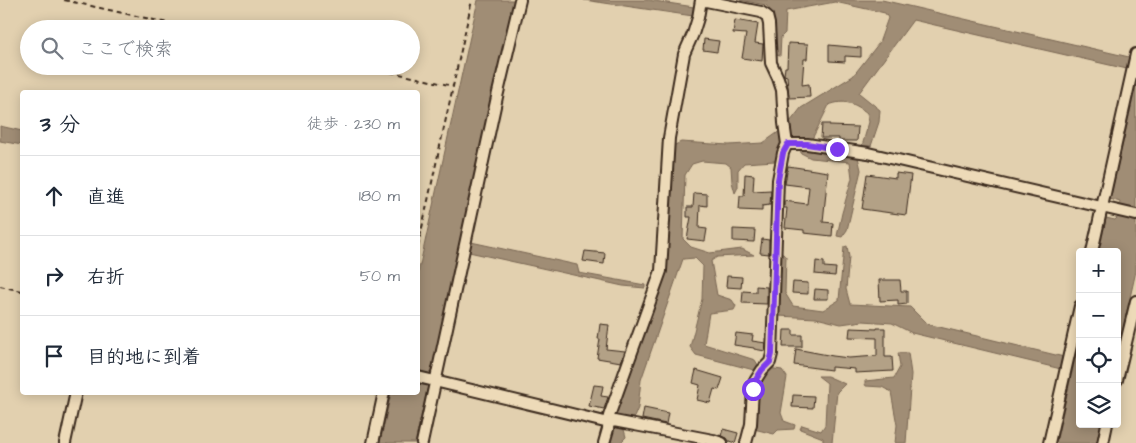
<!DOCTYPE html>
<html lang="ja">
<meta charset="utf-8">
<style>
body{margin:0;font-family:"Architects Daughter","Klee One",sans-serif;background:#f6f6f7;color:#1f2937}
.controls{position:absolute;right:15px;bottom:15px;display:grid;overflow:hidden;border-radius:5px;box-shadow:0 2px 12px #0003}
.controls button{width:45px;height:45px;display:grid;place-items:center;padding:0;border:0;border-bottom:1px solid #e0e1e3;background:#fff;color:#1f2937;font:25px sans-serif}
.stop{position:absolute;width:15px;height:15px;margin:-11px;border:4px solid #7c3aed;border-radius:50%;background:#fff}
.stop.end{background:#7c3aed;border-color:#fff;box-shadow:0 1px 5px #0008}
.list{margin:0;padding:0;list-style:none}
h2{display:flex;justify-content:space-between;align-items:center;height:65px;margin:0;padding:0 20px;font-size:21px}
h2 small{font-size:16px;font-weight:400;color:#747a83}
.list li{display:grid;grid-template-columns:32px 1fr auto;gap:15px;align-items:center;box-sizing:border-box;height:80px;padding:0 20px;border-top:1px solid #e0e1e3}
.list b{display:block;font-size:19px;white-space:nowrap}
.list em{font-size:16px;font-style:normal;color:#747a83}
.icon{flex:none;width:28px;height:28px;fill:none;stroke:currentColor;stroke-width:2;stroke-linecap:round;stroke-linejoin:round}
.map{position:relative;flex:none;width:1136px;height:443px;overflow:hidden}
.search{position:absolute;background:#fff;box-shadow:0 2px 12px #0003;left:20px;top:20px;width:400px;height:55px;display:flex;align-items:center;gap:12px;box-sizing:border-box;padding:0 18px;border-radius:28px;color:#747a83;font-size:19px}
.panel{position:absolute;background:#fff;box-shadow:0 2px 12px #0003;left:20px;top:90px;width:400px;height:305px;border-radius:5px}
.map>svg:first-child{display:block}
.water{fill:#a08d75;stroke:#786552}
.building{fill:#b3a186;stroke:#3b2a1e}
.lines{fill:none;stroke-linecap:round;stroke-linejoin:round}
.minor-casing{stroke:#3b2a1e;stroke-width:14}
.path{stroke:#3b2a1e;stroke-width:2;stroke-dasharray:5 4;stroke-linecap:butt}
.minor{stroke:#eddab8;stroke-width:10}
.route{stroke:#7c3aed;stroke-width:6}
</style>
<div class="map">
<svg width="1136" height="443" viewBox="0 0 1136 443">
<rect width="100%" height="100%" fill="#e2d0af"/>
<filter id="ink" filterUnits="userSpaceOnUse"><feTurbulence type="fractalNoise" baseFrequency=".02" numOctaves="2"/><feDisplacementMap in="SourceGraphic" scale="10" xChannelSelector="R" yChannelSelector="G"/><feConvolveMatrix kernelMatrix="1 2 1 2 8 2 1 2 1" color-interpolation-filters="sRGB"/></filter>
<g filter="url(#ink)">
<!-- water -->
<path class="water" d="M478,0h36l-83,374 -13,-3v-97z
M584,0h64l46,7 -1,9z
M740,0h142l247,57 -2,12 -214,-49 -54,73 21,17 -1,12 -8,24h-9l7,-24 -2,-9c-12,-10 -23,-14 -38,-8l-17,34 -25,-1 -5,5 -7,18 -31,2 -6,7v17l-3,6 -3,-11 -1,-15 -5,-4 -24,-2 -10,3 -7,11 -2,64 8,8 19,6 32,-4 12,6 -37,2 -6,4 6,34 15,5 4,6 -2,4 -25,3 -5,31 51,16 3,5 -4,5 -58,-15 -6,-8 12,-48 1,-33 -8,-8 -12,1 -42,121 -3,28 -6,14 -9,4 3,11 -6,6h-11l3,-16 4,-8 -1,-5 37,-99 15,-52 6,-117 8,-4 48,3 34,-2 24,-17 14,-18 52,-32 26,-33 9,-25 -3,-5 -50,-11 -49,9 -1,22 -4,4 -1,19 -4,-1 -3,-41 -7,-9z
M1136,85v186l-19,84v-103h-18l7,-34 9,2 3,-3 2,-15 -10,-3z
M0,126l22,5v14l-22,-4z
M800,147l41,8 17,2 3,13 -14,60 -5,7 -5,-1 5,-23 10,-35 -2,-16 -39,-4 -10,-5z
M471,242l106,23 2,8 66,12v3l-22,-2 -154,-34z
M847,246l2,11 -3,32 4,15 60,3 17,17 137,33 -3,12 -149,-36 -20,-10 -29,-2 -22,3 -25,-6 -38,-2 3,-63 5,3 -1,37 8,13 30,4 16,-10 5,-53z
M1080,337v87h22l-5,19h-41z
M898,353h10l3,21 -5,69h-11l2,-18 -6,-33 -9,-5 -16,-1 -1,-2v-3l29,-3 6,-11z
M768,368l14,2 5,7 -6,36 3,8 11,4 -1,4 -16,1 -4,4 -20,-5 2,-39z
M818,376h9l18,8 -8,8 -5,51h-9v-5l-23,-9 2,-4 19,6 4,-6 2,-42z
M418,384l10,2 -13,57h-35l11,-50 27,-1z"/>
<!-- building -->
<path class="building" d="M735,20l23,4 -3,19 8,1 -1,17 -20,-3 4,-24 -13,-1z
M704,39l15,2 -2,11 -14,-2z
M788,43l20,1 -1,15h-3l-2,26 7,-1 1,13 -21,1 -2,-22 -3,-1 1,-8h2z
M829,45l32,3v9l-16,-1v6l-16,-1z
M822,124h8v2l28,1 -1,14h-18v-3h-18z
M788,166l40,6 -5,50 10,1 -1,13 -28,-3v-3l-19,-2 2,-20h-3v-7l23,3 2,-17 -24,-3z
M896,173l15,2 -5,40 -44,-6 5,-35 29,4z
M745,174l9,1 -1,16 18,-1 -1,15 -8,1v5l-23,-1 1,-14h4z
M694,193l13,1v12l-7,-1 -1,23 8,1 -2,12 -18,-2 4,-22h-4v-10h6z
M733,229l22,1 -1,12 -21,-1z
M762,239l7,1v14l-9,-1z
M585,251l20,2 -1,11 -21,-3z
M816,261l8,1v5l12,1 -1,8 -20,-2z
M727,276l15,1 -1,11 -15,-1z
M879,280h21l1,11h6v13l-9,1v-5l-18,1z
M793,282l15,1v11l-16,-1z
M756,286l11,1v17l-25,-1 1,-12 13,1z
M815,289l13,1v9h-14z
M600,324l9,1 -3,24 19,2 -4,11 -24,-4 3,-19h-2z
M850,328l27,1v-1h8v29h7l1,14 -38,2v-4l-24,-2v3l-37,-5 2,-16 37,7 16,2 28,-2v-18l-28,-1z
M784,330h9v5h9v12h-19z
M736,333l17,2 -1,6 14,2 -1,8 -11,-2v-1l-20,-3z
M696,370l27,8 -4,12 -5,-1 -4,14 -13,-3 3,-15 -7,-2z
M594,385l9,1 -2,10 7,1 -4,12 -15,-3z
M793,395l21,1 -1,12 -21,-1z
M644,408l24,5 -2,11 -24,-5z
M723,429l15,4 -3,10 -6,-2 -2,-3 -6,-2z"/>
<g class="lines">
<!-- minor casing -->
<g class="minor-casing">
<path id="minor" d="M701,0l60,12 6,4 2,8 2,39 7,15 4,12 2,33 3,21 -4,9 -5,27 -6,174 -2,8 -8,8 -7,11 -2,8 -2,35 -5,19
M787,144h20l61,9 268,62
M1092,252l44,-198
M418,377l191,46 5,-2 99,19 9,3
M1117,380l19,-79
M65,443l11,-51
M373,443l11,-51
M422,443l75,-346 23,-97
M604,443l4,-14 1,-13 52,-145 8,-133 15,-84 9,-20 5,-16 3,-18
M1049,443l31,-137
M1103,443l4,-19"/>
</g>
<!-- path -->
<path class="path" d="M64,0l131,29
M364,66l89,20
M418,246l54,-246
M0,286l22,5"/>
<!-- minor -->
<use href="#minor" class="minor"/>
</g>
</g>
<g class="lines" filter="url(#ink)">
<!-- route -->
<path class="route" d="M753,389l2,-8 7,-11 8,-8 2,-8 6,-174 5,-27 5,-9h19l30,5"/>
</g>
</svg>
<div class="controls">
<button>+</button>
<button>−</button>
<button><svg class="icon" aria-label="locate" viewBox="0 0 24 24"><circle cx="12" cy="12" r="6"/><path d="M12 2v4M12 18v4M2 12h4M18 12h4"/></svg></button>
<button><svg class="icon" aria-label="layers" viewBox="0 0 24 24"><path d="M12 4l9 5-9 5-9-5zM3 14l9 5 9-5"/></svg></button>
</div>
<div class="stop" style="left:753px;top:389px"></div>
<div class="stop end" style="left:837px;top:149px"></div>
<div class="search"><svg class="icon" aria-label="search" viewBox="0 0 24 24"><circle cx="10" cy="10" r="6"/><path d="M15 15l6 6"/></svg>ここで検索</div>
<section class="panel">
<h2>3 分<small>徒歩 · 230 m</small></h2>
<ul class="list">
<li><svg class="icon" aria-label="ahead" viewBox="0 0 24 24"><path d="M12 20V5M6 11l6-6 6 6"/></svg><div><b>直進</b></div><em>180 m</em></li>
<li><svg class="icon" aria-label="right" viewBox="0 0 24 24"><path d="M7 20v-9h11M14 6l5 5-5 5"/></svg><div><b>右折</b></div><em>50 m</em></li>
<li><svg class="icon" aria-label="arrive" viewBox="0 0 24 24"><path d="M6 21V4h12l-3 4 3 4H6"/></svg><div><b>目的地に到着</b></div></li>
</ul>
</section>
</div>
